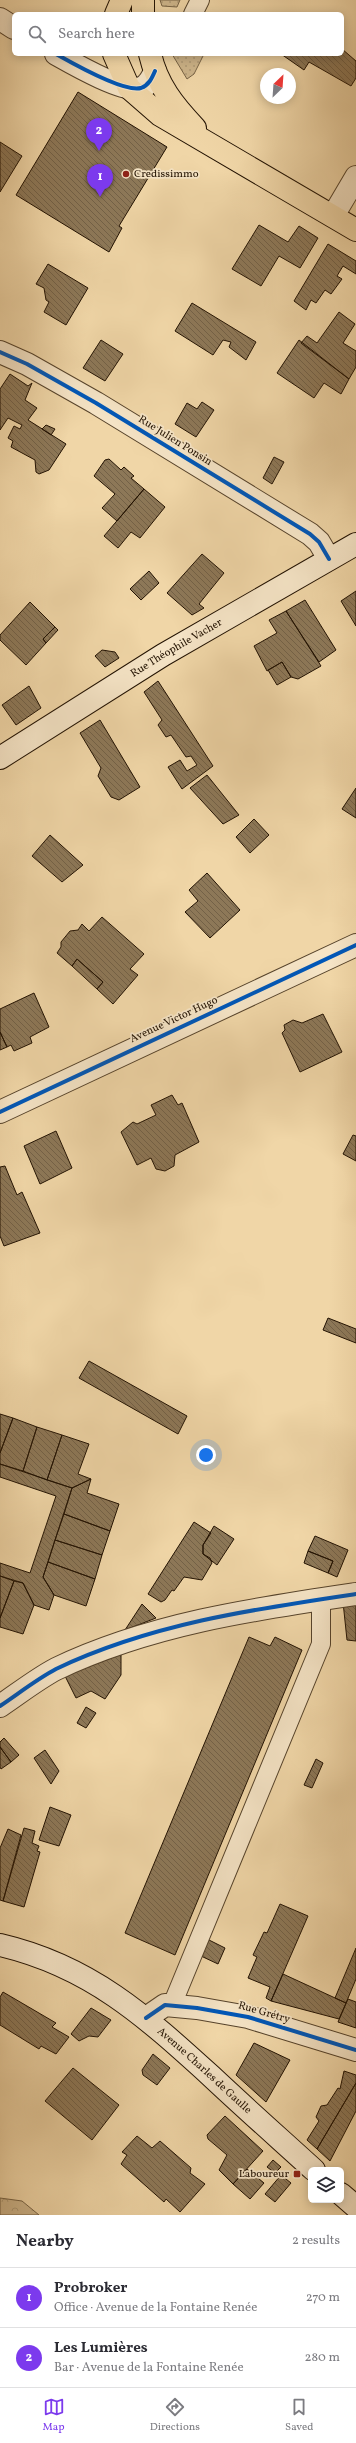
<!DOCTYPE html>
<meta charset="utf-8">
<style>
body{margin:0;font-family:Vollkorn,serif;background:#f2f2f3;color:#2b2b33}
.controls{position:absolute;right:12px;bottom:12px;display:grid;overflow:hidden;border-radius:6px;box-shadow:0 2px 10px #0003}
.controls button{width:36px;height:36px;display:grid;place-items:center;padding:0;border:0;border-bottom:1px solid #e1e1e2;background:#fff;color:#2b2b33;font:20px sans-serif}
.compass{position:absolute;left:260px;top:68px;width:36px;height:36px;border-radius:50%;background:#fff;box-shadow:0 2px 10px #0003;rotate:25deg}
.you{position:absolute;left:206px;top:1455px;width:14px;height:14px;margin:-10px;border:3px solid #fff;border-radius:50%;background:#1a73e8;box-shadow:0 0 0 6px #1a73e833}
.badge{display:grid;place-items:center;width:26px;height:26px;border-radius:50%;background:#7c3aed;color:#fff;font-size:13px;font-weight:700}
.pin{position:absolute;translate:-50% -33px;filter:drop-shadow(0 1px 2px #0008)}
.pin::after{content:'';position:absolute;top:21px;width:14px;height:12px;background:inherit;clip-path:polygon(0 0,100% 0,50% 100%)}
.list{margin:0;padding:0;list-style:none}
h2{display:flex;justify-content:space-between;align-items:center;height:52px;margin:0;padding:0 16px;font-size:17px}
h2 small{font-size:13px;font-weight:400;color:#7c7c81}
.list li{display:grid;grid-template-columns:26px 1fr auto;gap:12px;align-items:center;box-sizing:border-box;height:60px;padding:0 16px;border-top:1px solid #e1e1e2}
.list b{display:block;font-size:15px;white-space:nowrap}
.list p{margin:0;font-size:13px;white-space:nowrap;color:#7c7c81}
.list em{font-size:13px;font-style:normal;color:#7c7c81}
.icon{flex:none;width:22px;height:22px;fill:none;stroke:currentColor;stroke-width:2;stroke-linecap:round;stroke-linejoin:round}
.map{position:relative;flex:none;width:356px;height:2215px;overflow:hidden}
.search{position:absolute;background:#fff;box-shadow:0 2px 10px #0003;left:12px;right:12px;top:12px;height:44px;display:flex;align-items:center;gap:10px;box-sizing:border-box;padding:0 14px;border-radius:6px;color:#7c7c81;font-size:15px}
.sheet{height:172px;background:#fff}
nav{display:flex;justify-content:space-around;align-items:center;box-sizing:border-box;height:56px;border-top:1px solid #e1e1e2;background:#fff;font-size:11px;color:#7c7c81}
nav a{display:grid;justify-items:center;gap:2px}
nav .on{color:#7c3aed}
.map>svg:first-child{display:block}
.grass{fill:url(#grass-dots);stroke:#786446}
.forest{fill:url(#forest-crowns);stroke:#786446}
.building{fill:url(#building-back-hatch);stroke:#221202}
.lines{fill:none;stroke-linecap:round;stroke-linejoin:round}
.lane-casing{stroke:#56432b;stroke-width:20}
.street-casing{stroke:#56432b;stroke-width:24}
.secondary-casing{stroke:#221202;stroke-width:24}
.primary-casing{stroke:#221202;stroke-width:24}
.lane{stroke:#f5e4c6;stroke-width:18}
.street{stroke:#f5e4c6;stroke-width:22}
.secondary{stroke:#f5e4c6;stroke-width:22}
.primary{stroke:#f0d6a7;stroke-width:22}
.cycleway-casing{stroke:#f5e4c6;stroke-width:6}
.cycleway{stroke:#0057b8;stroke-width:4}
.poi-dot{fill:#8f2418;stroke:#f5e4c6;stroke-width:1.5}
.labels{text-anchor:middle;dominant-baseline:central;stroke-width:3.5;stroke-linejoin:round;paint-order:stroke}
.poi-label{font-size:11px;fill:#221202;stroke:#f5e4c6;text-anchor:start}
.street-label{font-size:11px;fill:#221202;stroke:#f5e4c6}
</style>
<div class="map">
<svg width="356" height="2215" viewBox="0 0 356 2215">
<defs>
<pattern id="grass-dots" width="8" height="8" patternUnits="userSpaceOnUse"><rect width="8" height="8" fill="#cdb58b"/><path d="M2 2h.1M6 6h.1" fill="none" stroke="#b09b76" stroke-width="1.8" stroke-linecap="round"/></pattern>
<pattern id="forest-crowns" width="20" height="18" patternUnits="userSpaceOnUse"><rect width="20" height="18" fill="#cdb58b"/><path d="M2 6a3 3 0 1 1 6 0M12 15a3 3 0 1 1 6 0" fill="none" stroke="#b09b76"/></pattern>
<pattern id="building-back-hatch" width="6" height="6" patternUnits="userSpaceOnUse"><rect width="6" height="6" fill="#8d7858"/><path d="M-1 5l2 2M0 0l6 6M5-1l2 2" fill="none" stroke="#736147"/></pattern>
</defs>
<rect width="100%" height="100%" fill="#f0d6a7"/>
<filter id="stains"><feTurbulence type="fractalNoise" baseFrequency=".005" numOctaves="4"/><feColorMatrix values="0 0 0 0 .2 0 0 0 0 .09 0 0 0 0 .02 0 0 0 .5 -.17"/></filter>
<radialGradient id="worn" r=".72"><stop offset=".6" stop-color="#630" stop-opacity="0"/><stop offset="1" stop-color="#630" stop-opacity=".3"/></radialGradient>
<!-- grass -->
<path class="grass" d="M160,0h20l-3,7 -15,-1z
M172,54h32l-10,20 -7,5z"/>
<!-- forest -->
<path class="forest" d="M0,2198l22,3 17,14h-39z"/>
<!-- building -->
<path class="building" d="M342,49l14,12v17l-5,8 -42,-24 -5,8 -23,-16h61z
M78,92l89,55 -48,79 3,2 -13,24 -93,-57z
M0,142l22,14 -22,36z
M259,225l29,17 11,-16 19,12 -18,30 -21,-12 -18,30 -29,-17z
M328,244l28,17v13l-13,-8 -6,10 5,3 -11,15 -6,-4 -9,13 -5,-3 -5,10 -12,-9z
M48,264l40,24 -22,37 -22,-13 5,-10 -3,-2 -2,-12 -8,-4z
M192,303l64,39 -10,18 -17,-13 2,-5 -8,-2 -10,15 -38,-24z
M339,312l16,12 -12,19 13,8v16l-7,12 -48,-36 6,-7 10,7z
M101,340l22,14 -18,27 -22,-13z
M299,340l50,39 -8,15 -17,-11 -10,15 -37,-25z
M10,374l18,12 4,-3 -7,17 12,8 -9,12 38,24 -17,26 -10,4 -3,-2 -1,-12 -24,-13 2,-6 -5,-3 6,-12 6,3 2,-4 -14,-7 -8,12v-41z
M202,402l12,8 -18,27 -21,-13 12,-21 10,6z
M46,425l9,4 -4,6 -9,-6z
M274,457l10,5 -12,22 -9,-6z
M109,459l12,11 3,-3 10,9 -3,2 13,11 -27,32 -15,-13 13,-14 -21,-18 11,-16z
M144,489l21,18 -25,31 -9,-6 -13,16 -14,-12z
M202,554l22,19 -25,31 5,4 -12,7 -25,-22z
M149,571l10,12 -18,17 -11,-11z
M356,591v35l-15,-25z
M305,600l31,50 -17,12 -33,-51z
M30,602l25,25 -12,12 3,4 -20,22 -26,-25v-5z
M286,611l35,55 -23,13 -7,-2 -9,-15 -15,9 -13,-25 23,-13 -8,-13z
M55,627l3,3 -12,13 -3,-4z
M102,650l13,2 4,6 -14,9 -10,-11z
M282,662l9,15 -14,8 -9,-15z
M158,681l55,85 -31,23 -14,-22 12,-7 7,11 10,-6 -6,-9 -5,1 -15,-22 -5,2 -8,-12 4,-5 -18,-28z
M29,686l12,22 -25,17 -14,-20z
M100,720l40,67 -21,13 -8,-3 -13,-21 3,-8 -21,-35z
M207,775l32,40 -16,9 -33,-36z
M356,788v30l-14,-9z
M254,819l15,16 -19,18 -14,-16z
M50,835l33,30 -21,17 -30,-26z
M207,873l33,37 -30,28 -25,-26 13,-11 -9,-11z
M102,917l42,37 -14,15 8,6 -25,29 -16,-15 6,-7 -26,-23 -5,7 -15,-13 4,-6v-5l9,-11 8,-1 4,-6 7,7z
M77,959l26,23 -6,7 -25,-23z
M34,993l15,34 -19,10 2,6 -18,8 -3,-6 -4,2 -7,-15v-23z
M323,1014l19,38 -42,20 -18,-39 3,-3 -1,-5 9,-5 9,3z
M0,1032l7,15 -7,3z
M172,1095l6,10 4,-2 17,39 -24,13 -1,11 -9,5 -9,-2 -5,-11 -14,7 -16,-33 12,-10 4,2 19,-9 -5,-10z
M56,1131l16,37 -32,16 -16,-38z
M353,1135l3,1v25l-13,-7z
M5,1166l12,29 5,-3 18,41 -36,13 -4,-10v-69z
M328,1318l28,11v14l-33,-13z
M89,1361l98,55 -9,18 -99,-56z
M0,1414l13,4 -13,35z
M13,1418l24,9 -14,44 -23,-7v-11z
M37,1427l25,8 -15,45 -24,-9z
M62,1435l27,9 -11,30 13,5 -19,9 -25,-8z
M0,1464l72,24 -29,89 11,18 -5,15 -15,-5 -11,-22 -23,-7v-13l30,10 26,-77 -56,-19z
M91,1479l-4,14 32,11 -9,27 -46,-17 8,-26z
M64,1514l46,17 -8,24 -47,-15z
M194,1522l17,11 -8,12v9l7,4 2,5 -10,17 -18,-3 -10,14 -2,-1 -7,10 -4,2 -13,-8z
M214,1526l20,13 -17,26 -14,-11v-9z
M315,1536l33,14 -11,27 -9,-4 5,-12 -25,-10z
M55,1540l47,15 -7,24 -47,-17z
M308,1551l25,10 -5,12 -24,-10z
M48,1562l47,17 -9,27 -32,-11 -11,-18z
M0,1576l14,5 -14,37z
M14,1581l9,2 11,22 -11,29 -23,-7v-9z
M356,1601v40l-9,-1 -4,-38z
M142,1604l14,14 -31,12z
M249,1637l21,9 5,-9 27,13 -127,305 -50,-22z
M121,1654v21l-16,24 -14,-8 -15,7 -11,-22z
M86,1707l10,6 -10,15 -9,-5z
M4,1738l15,17 -8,7 -11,-15v-5z
M0,1747l11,15 -10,7 -1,-2z
M45,1750l14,21 -8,13 -17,-26z
M316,1759l7,4 -11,25 -8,-3z
M50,1807l21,8 -12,31 -20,-6z
M24,1828l11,3 -3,12 7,3 -2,5 3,1 -16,55 -21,-6z
M8,1829l13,6 -18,66 -3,-1v-52z
M280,1904l28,12 -37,85 -5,-3 4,-11 -22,-9 9,-21 -4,-2 11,-23 3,1z
M207,1939l18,9 -7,16 -17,-8z
M356,1948v31l-10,24 -11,-5z
M283,1974l63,29 -7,16 -68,-18z
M3,1992l53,31 -4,4 17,10 -13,17 -15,-8 -2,3 -39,-24v-28z
M348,1999l8,3v26l-18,-6z
M91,2008l20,12 -13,17 -9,-1 -10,5 -8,-7z
M254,2043l36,17 -24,42 -30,-27z
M153,2054l17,14 -13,17 -14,-10 -1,-5z
M73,2068l46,37 -27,35 -47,-39z
M344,2071l12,4v8l-39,66 -10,-9 12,-19 -3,-4 5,-11 6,-1 11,-17 2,1z
M356,2083v28l-26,50 -13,-12z
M225,2116l38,35 -30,33 -14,-14 8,-15 -19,-16 -1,-4z
M137,2136l15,12 8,-7 31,27 -1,5 15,11 -25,28 -14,-13 -2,3 -43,-38 6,-9 -5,-3z
M273,2160l8,7 -6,6 -8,-6z
M247,2169l17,14 -14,16 -17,-15z
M281,2175l10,8 -16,19 -10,-8z"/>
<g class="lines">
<!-- lane casing -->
<g class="lane-casing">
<path id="lane" d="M193,14l7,-14
M172,2005l149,-361v-44"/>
</g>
<!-- street casing -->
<g class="street-casing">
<path id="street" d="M0,19l14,9
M56,54c16,9 68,39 85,34 8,-3 11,-10 14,-17
M333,216l23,-39
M0,352l27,12 69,39 214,131 9,8 10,17
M0,1112l356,-167
M0,1706c18,-12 37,-27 56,-37 94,-45 198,-60 300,-75
M146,2018l19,-13 32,3 51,9 108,33"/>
</g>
<!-- secondary casing -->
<g class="secondary-casing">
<g id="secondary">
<path id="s1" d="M0,758l163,-103 193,-111"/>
<path id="s2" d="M0,1945c90,21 145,71 211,131 34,32 69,63 103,94"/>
<path d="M341,2194l15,13"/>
</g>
</g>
<!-- primary casing -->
<g class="primary-casing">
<path id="primary" d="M143,0v14
M116,14l6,-14
M114,54l15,34 31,27 196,115
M150,54c7,31 24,52 45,74"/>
</g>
<!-- lane -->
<use href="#lane" class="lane"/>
<!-- street -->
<use href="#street" class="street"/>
<!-- secondary -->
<use href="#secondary" class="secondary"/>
<!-- primary -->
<use href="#primary" class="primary"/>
<!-- cycleway casing -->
<g class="cycleway-casing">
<path id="cycleway" d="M56,54c16,9 68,39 85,34 8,-3 11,-10 14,-17
M0,352l27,12 69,39 214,131 9,8 10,17
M0,1112l356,-167
M0,1706c18,-12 37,-27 56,-37 94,-45 198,-60 300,-75
M146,2018l19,-13 32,3 51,9 108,33"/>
</g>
<!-- cycleway -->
<use href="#cycleway" class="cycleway"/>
</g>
<!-- markers -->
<g class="poi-dot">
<circle cx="126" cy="174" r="4"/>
<rect x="293" y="2170" width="8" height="8" rx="2"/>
</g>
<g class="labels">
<!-- poi labels -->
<g class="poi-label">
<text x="134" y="174">Credissimmo</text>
<text x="289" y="2174" text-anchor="end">Laboureur</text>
</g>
<!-- street labels -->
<g class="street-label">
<text transform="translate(175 441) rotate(32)">Rue Julien Ponsin</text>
<text stroke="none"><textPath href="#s1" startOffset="208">Rue Théophile Vacher</textPath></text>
<text transform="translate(174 1020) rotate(-25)">Avenue Victor Hugo</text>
<text transform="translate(264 2013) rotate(16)">Rue Grétry</text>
<text stroke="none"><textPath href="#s2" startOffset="243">Avenue Charles de Gaulle</textPath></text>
</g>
</g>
<rect width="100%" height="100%" filter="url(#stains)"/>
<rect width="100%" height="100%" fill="url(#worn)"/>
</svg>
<div class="controls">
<button><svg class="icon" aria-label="layers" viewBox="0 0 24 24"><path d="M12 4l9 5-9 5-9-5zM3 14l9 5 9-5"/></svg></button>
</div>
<svg class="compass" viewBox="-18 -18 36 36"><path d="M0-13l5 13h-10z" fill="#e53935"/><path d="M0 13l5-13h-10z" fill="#7c7c81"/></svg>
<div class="you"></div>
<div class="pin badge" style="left:100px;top:197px">1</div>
<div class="pin badge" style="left:99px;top:151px">2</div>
<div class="search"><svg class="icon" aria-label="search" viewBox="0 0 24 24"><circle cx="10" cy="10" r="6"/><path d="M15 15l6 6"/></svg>Search here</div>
</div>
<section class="sheet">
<h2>Nearby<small>2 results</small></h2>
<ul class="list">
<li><span class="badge">1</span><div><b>Probroker</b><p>Office · Avenue de la Fontaine Renée</p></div><em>270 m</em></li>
<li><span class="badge">2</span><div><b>Les Lumières</b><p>Bar · Avenue de la Fontaine Renée</p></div><em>280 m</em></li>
</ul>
</section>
<nav>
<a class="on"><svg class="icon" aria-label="map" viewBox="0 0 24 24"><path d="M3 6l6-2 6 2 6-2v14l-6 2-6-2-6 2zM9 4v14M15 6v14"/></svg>Map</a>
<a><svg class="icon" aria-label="directions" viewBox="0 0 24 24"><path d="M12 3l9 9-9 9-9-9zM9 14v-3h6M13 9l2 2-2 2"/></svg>Directions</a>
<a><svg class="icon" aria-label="saved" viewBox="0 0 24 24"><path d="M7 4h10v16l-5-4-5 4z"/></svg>Saved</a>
</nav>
